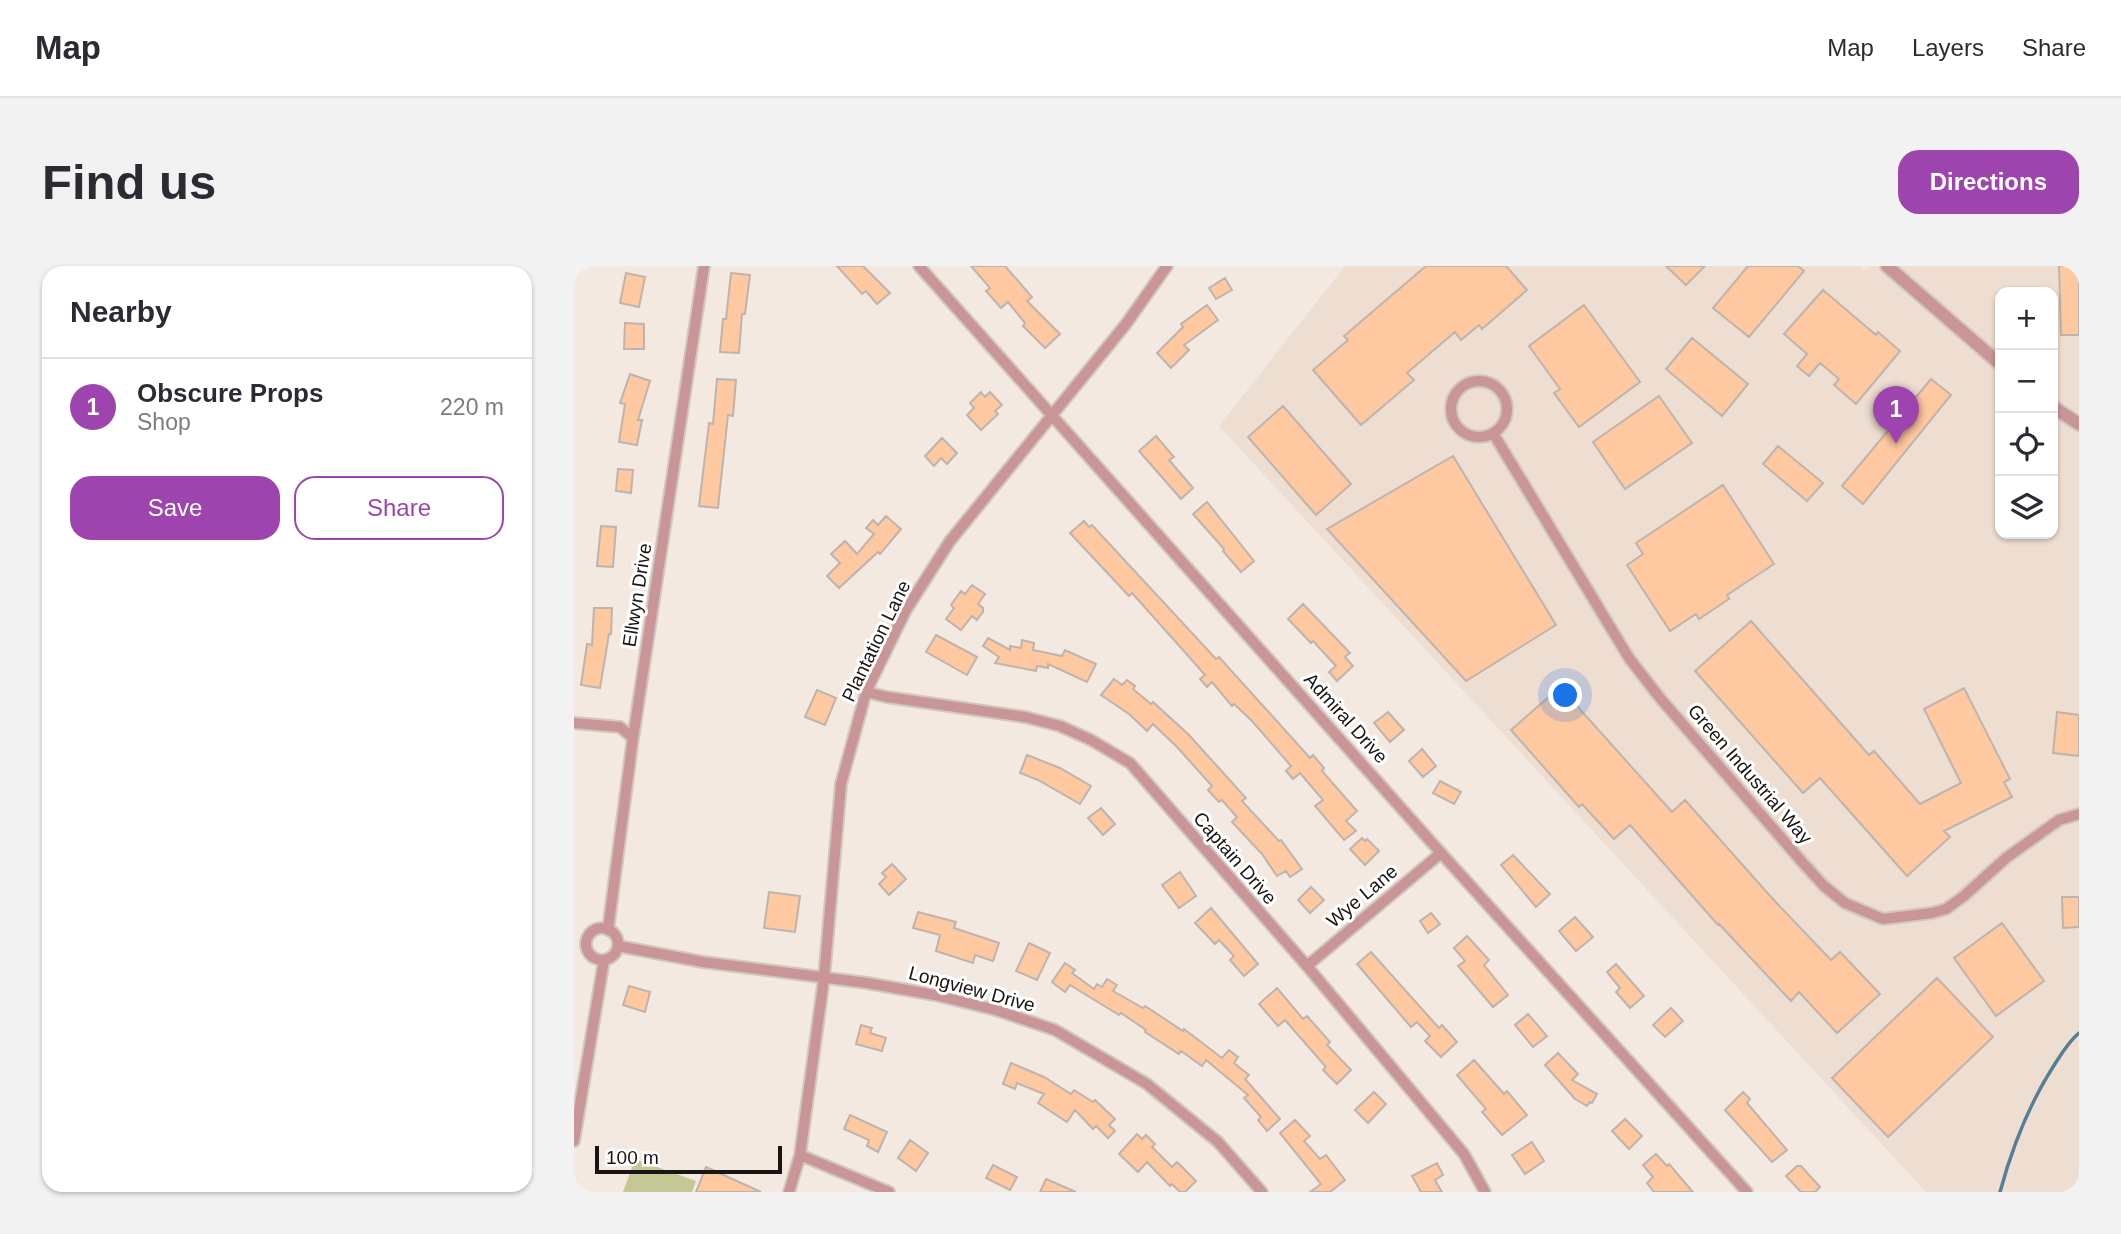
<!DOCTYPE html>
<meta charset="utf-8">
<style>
body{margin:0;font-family:Helvetica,sans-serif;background:#f2f2f3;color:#2b2b33}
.controls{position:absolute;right:21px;top:21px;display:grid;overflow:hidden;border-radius:14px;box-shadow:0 2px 5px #0004}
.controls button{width:63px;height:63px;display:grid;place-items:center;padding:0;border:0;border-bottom:2px solid #e1e1e2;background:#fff;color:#2b2b33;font:35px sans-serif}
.scale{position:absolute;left:21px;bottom:18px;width:187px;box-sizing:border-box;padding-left:7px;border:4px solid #181512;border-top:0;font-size:19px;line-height:24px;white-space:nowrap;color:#181512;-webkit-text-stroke:5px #fff;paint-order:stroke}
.you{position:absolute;left:992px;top:430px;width:24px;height:24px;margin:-18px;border:5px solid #fff;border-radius:50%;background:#1a73e8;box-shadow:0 0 0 10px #1a73e833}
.badge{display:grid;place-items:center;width:46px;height:46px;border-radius:50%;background:#9e44af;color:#fff;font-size:23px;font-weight:700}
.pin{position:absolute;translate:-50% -58px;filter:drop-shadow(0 2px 4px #0008)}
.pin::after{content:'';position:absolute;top:37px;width:24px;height:21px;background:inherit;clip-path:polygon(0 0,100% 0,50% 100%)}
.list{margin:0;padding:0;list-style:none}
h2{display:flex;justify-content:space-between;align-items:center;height:91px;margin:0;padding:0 28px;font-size:30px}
h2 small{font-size:23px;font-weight:400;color:#7c7c81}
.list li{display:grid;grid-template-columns:46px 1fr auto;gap:21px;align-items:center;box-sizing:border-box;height:98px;padding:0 28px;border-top:2px solid #e1e1e2}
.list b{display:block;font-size:26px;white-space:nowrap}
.list p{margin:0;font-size:23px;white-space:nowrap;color:#7c7c81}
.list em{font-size:23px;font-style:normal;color:#7c7c81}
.actions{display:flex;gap:14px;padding:21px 28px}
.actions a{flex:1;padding:16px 0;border:2px solid #9e44af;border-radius:21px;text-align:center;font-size:24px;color:#9e44af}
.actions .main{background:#9e44af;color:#fff}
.icon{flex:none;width:38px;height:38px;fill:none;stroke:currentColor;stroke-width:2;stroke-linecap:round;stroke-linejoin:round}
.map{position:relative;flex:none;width:1505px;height:926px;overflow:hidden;border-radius:21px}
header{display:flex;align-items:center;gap:42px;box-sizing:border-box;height:98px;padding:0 35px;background:#fff;border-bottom:2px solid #e1e1e2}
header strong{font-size:33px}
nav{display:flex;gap:38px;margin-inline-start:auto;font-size:24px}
.intro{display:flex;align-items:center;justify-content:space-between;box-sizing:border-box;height:168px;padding:0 42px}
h1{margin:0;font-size:49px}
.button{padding:18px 32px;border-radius:21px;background:#9e44af;color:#fff;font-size:24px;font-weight:700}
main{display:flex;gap:42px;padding:0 42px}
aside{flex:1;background:#fff;border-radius:21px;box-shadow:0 2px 5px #0004}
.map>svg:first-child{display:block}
.built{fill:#eeddd1;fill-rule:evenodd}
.green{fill:#c3c895}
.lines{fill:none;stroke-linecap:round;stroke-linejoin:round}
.stream{stroke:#547f96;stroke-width:3.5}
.building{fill:#fec8a0;stroke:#beb4ad;stroke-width:2}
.minor-casing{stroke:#d0c7c0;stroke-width:14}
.tertiary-casing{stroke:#d0c7c0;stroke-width:16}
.minor{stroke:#ca9597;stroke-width:10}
.tertiary{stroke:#ca9597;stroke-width:12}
.labels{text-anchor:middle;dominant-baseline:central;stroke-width:6;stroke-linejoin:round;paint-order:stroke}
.street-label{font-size:19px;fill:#181512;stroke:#fff}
</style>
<header>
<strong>Map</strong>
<nav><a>Map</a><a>Layers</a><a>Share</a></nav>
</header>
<div class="intro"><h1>Find us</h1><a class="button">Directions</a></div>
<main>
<aside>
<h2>Nearby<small></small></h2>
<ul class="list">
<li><span class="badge">1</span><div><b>Obscure Props</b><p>Shop</p></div><em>220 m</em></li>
</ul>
<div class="actions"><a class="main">Save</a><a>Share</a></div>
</aside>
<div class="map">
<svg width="1505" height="926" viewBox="0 0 1505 926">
<rect width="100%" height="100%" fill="#f3e9e1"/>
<!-- built -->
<path class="built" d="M771,0h515l4,4 5,-4h210v926h-153l-707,-766zM1426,26h53v242h-53z"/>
<!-- green -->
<path class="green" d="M61,893l61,22 -4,11h-69z"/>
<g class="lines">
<!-- stream -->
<path class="stream" d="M1426,926c12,-44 28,-86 53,-125 7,-11 15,-25 26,-34"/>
</g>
<!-- building -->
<path class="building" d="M263,0h26l27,27 -13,11 -11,-13 -4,3z
M397,0h34l27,31 -5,4 33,33 -15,14 -22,-22 2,-3 -17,-21 -7,6 -15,-17 4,-3z
M852,0h80l21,24 -45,39 -3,-4 -18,15 -6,-8 -48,41 7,7 -53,45 -48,-55 35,-30 -4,-4z
M1092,0h39l-19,19z
M1174,0h50l6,5 -55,66 -36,-29z
M1485,0h20v69h-18z
M52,7l19,4 -6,30 -19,-4z
M157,7l19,2 -5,39h-3l-3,39 -19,-1 3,-33h3z
M651,12l7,12 -16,9 -7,-11z
M1249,24l53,45 2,-3 22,19 -44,53 -22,-19 5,-6 -19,-16 -11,13 -12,-10 10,-12 -23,-20z
M633,39l11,15 -34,25 5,5 -18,18 -14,-15 26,-26 -2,-3z
M1010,39l56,77 -61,45 -25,-34 6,-4 -31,-43z
M51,57l19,1v25h-20z
M1118,72l56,46 -26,32 -56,-47z
M56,108l20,7 -12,39h4l-5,25 -18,-3 6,-38 -5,-1z
M143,113l19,1 -3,36 -5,-1 -10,93 -19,-2 10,-83 4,1z
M1357,113l20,16 -88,109 -21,-18z
M407,126l4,5 5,-5 12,13 -7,6 3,3 -17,16 -14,-15 7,-7 -4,-5z
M1085,130l33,47 -67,46 -32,-47z
M709,140l68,78 -35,31 -68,-78z
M582,170l18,21 -5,3 24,28 -12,11 -42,-48z
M368,172l15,15 -10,11 -6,-6 -7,8 -9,-10z
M1204,180l45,37 -16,18 -44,-37z
M879,190l103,169 -90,56 -139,-152z
M44,203l15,1 -2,23 -15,-2z
M1149,219l51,79 -47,31 2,4 -30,20 -3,-5 -26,17 -43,-66 16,-11 -7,-11z
M633,236l47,59 -13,11 -18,-21 1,-2 -31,-35z
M312,250l15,13 -21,25 -2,-2 -39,36 -12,-12 13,-13 -9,-9 14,-13 12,13 17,-20 -8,-6 7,-8 5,5z
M510,255l5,6 3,-2 124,134 3,-2 91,101 3,-3 11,13 -2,3 35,40 -11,10 10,10 -12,9 -29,-34 8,-6 -23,-27 -7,6 -7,-8 5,-5 -39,-45 -18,-17 -2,2 -20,-24 -5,5 -7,-8 5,-4 -14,-16 -59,-66 -3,3 -59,-63z
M27,260l15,1 -3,40 -16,-1z
M398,319l13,9 -7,10 5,4v4l-6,8 -5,-4 -11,14 -15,-11 8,-11 -3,-3 10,-14 4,3z
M729,338l47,49 -5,4 8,9 -16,15 -8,-9 7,-6 -23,-25 -2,2 -23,-24z
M20,342h18l-1,26h-2l-9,54 -19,-3 6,-41 5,1z
M1177,355l118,134 5,-4 46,53 41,-21 -37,-74 40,-21 46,91 -6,3 8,15 -68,34 6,6 -43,39 -87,-98 -17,15 -108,-122z
M362,369l41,22 -10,18 -41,-23z
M414,372l22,12v-4l11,2 1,-8 12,3 -1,7 29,6 3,-6 31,14 -9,18 -39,-18v4l-11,-2 -1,5 -41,-8 4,-6 -16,-11z
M540,413l8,6 5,-5 8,6 -2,3 18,15 2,-2 36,33 57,63 -4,3 37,40 2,-1 21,29 -12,8 -4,-6 -9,5 -15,-22 -30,-32 5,-5 -15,-17 -3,2 -11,-12 4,-4 -35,-39 -24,-23 -6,7 -18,-17 -28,-19z
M986,421l112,125 13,-12 86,97 60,63 9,-8 40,42 -43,39 -38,-41 -8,9 -72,-77 -1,1 -88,-100 -16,14 -32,-35 -3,3 -68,-77z
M243,424l19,8 -11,27 -20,-8z
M814,446l16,18 -14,12 -16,-19z
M1483,446l22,3v41l-26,-3z
M848,483l14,17 -13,11 -14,-16z
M453,489l33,13 31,18 -11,18 -42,-24 -18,-7z
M866,515l21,11 -7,12 -21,-11z
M527,542l14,16 -12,11 -15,-17z
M788,572l3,3 2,-2 12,12 -14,14 -15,-16z
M939,589l37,39 -14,13 -35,-42z
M318,598l14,15 -17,16 -10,-11 7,-7 -4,-4z
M606,606l16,24 -17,12 -17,-23z
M737,621l13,13 -14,13 -12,-13z
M195,626l31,4 -5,36 -31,-4z
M1488,631h17v30l-16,1z
M637,642l47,56 -14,12 -14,-16 4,-4 -15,-16 -4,4 -20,-21z
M344,646l38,10 -2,6 45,15 -6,18 -18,-6 -2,8 -37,-12 4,-16 -27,-7z
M857,647l9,11 -12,9 -8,-12z
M1001,651l18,20 -17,14 -17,-20z
M1428,657l42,58 -48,35 -42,-58z
M893,670l22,24 -5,5 24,30 -15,12 -35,-41 7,-5 -11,-13z
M455,677l21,10 -13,27 -21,-9z
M797,686l68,76 3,-3 15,17 -16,15 -16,-16 5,-5 -13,-14 -6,5 -54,-63z
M491,697l10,7 -3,3 22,16 3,-5 5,3 5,-8 10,6 -4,6 30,17 2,-2 38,25 1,-2 38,29 7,-8 9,7 -4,6 15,12 -4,4 35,40 -13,12 -9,-11 3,-3 -17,-19 4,-3 -42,-35 -4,6 -21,-15 -2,3 -34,-22 1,-2 -25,-17 -2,2 -49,-30 -5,7 -13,-10z
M1042,698l28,32 -14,12 -14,-16 4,-4 -13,-16z
M1363,712l56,59 -105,100 -56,-59z
M55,720l21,6 -5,20 -22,-7z
M703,722l26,31 4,-3 23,26 -3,3 24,25 -14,14 -14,-14 3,-3 -41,-47 -7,6 -19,-22z
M1097,742l12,13 -18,16 -12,-12z
M954,748l19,22 -14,11 -18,-22z
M287,759l11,3 -2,5 16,5 -4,13 -26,-7z
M984,787l20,21 -6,6 25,14 -5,9 -2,-1 -3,4 -12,-7 -30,-34z
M900,794l30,34 3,-3 20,24 -25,20 -20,-23 4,-3 -29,-34z
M437,797l33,14 27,17 3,-4 19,12 2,-2 20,19 -6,6 6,6 -7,7 -12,-12 -3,3 -18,-19 -8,12 -29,-19 6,-9 -27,-11 -2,6 -12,-5z
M800,826l12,12 -18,19 -13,-13z
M1169,826l7,7 -3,4 40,47 -15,12 -47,-52z
M276,849l37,17 -9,20 -11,-6 2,-6 -25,-11z
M1051,853l17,17 -13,13 -17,-18z
M721,854l15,16 -6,5 16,18 6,-4 19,25 -15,12h-20l11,-8 -41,-51z
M563,868l5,5 4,-4 9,9 -3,3 20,20 5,-5 19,19 -11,11h-5l-8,-8 -2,2 -23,-24 -9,10 -19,-18z
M336,874l18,13 -12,18 -18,-13z
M958,876l12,19 -19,13 -13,-19z
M1082,888l11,12 2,-2 24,28h-39l-7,-9 6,-6 -10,-12z
M863,897l6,12 -8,5 7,12h-21l-9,-16z
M419,899l24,12 -7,13 -24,-12z
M1223,900h4l19,21 -5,5h-14l-15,-16z
M132,901l55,25h-65z
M472,913l30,13h-36z"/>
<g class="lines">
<!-- minor casing -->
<g class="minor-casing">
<path id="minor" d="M345,0l522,587 306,339
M877 143a28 28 0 1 1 56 0a28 28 0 1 1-56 0Z
M919,167l136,225 31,40 143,165 21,23 21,17 38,16 49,-6 14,-4 18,-13 42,-38 53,-38 20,-6
M292,426l21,5 138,20 35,9 31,14 39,23 177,203 157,188 21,38
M0,457l46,4 13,11
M12 678a16 16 0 1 1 32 0a16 16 0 1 1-32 0Z
M34,664l24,-185 72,-479
M44,680l85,16 164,21 68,12 61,15 59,20 92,54 71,58 44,50
M733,700l134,-113
M0,875l30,-181
M226,889l89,37
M215,926l11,-37 24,-177 17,-194 25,-92 40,-82 44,-69 176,-217 41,-58"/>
</g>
<!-- tertiary casing -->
<g class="tertiary-casing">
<path id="tertiary" d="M1313,0l113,98
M1479,141l26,17"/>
</g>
<!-- minor -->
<use href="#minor" class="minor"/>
<!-- tertiary -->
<use href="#tertiary" class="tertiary"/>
</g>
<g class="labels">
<!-- street labels -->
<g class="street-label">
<text transform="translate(63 329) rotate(-81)">Ellwyn Drive</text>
<text transform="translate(302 375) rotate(-64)">Plantation Lane</text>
<text transform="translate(772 452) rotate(48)">Admiral Drive</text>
<text transform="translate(1176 508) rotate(49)">Green Industrial Way</text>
<text transform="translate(661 592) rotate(49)">Captain Drive</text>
<text transform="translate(788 630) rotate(-40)">Wye Lane</text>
<text transform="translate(398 723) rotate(15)">Longview Drive</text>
</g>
</g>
</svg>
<div class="controls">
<button>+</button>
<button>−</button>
<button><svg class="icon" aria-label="locate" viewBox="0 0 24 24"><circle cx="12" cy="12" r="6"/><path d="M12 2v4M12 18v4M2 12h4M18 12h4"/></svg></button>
<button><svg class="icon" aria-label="layers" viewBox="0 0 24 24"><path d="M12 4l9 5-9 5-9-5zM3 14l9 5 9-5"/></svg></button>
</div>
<div class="scale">100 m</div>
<div class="you"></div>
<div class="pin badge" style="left:1322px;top:178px">1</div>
</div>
</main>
